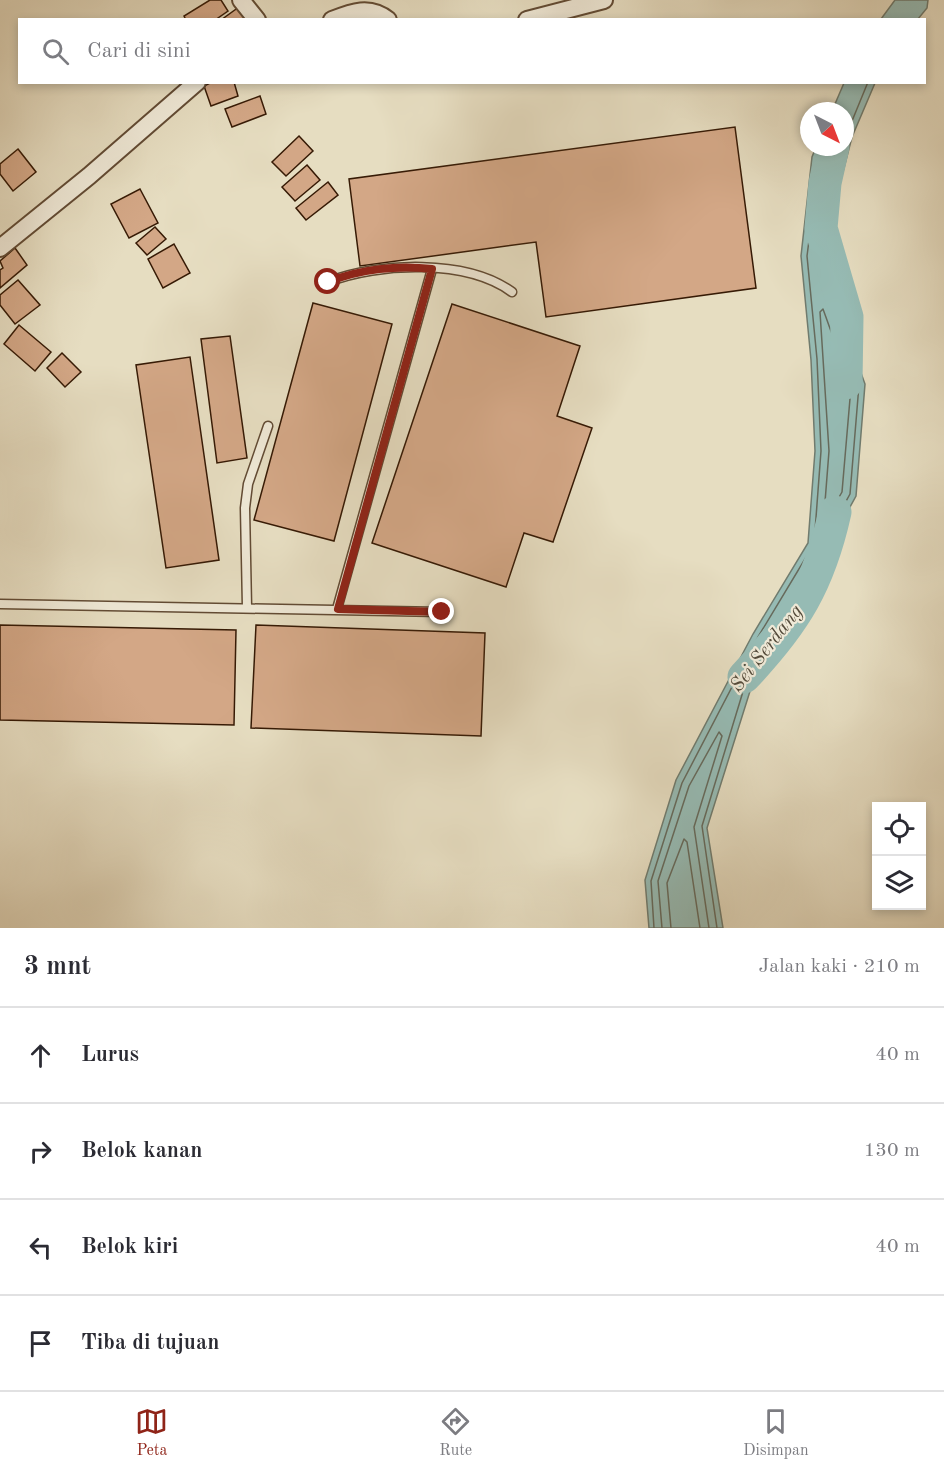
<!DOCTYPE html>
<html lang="id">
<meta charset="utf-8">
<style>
body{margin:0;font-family:"Old Standard TT",serif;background:#f2f2f3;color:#2b2b33}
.controls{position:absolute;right:18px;bottom:18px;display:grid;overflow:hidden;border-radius:0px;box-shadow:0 3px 9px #0003}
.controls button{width:54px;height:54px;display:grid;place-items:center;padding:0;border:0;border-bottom:2px solid #e1e1e2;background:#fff;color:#2b2b33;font:30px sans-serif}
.compass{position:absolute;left:800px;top:102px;width:54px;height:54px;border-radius:50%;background:#fff;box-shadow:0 3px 9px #0003;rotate:138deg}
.stop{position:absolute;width:18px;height:18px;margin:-14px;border:4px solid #8f2418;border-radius:50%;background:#fff}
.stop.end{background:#8f2418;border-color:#fff;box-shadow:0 2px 6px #0008}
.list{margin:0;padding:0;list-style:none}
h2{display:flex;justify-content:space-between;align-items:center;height:78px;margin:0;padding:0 24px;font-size:26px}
h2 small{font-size:20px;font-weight:400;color:#7c7c81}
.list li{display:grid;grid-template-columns:39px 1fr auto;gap:18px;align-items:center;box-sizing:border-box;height:96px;padding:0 24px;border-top:2px solid #e1e1e2}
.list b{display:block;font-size:22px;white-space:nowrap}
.list em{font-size:20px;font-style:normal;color:#7c7c81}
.icon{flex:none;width:33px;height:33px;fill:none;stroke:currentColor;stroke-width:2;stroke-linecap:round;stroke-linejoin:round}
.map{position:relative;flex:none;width:944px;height:928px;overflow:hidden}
.search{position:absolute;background:#fff;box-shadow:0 3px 9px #0003;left:18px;right:18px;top:18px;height:66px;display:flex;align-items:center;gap:15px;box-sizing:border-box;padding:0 21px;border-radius:0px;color:#7c7c81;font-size:22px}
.sheet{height:462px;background:#fff}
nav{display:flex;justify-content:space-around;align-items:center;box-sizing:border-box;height:84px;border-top:2px solid #e1e1e2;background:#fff;font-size:16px;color:#7c7c81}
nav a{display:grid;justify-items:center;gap:3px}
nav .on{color:#8f2418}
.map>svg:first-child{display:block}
.water{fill:#96bbb4;stroke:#707b6e;stroke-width:1.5}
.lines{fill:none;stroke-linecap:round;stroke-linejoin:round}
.shore{stroke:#666a5c;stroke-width:1.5}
.river{stroke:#96bbb4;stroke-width:33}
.building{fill:#d3a786;stroke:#361a05;stroke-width:1.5}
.service-casing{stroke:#624b34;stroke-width:11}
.minor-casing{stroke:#624b34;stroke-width:20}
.service{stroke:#efe9d7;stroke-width:8}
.minor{stroke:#efe9d7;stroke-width:16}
.route{stroke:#8f2418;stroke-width:8}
.labels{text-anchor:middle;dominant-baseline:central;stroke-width:4.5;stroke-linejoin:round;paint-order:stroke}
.water-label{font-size:20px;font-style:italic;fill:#534a3a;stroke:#efe9d7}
</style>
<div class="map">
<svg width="944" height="928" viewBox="0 0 944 928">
<rect width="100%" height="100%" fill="#e6ddc1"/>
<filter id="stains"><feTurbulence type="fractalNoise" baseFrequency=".00333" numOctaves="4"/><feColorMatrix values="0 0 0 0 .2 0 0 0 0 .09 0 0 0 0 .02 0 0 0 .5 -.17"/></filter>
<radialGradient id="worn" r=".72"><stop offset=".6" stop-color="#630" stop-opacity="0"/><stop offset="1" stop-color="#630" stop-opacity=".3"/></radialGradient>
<!-- water -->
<path class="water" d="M895,0h33l-1,8 -9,11h-37z
M844,83h31l-23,54 -22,85 10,92 25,70 -9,112 -105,192 -44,140 16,100h-74l-4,-48 31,-100 77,-146 55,-91 7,-92 -4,-91 -10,-104 11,-99 4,-10h29v-36h-13z"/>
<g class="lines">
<!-- shore -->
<path class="shore" d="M845,138l23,-56
M823,309l28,78 -9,105 -15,26 -3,-3 5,-64 -9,-139z
M654,928l-3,-47 31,-98 76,-146 56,-93 7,-93 -4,-92 -10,-103 14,-109
M662,928l-4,-47 31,-95 30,-54 3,4 -28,91 15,101
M671,928l-4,-45 17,-44 3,3 13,86
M717,928l-15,-102 43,-141 105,-191 9,-109 -25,-70 -10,-93 19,-75"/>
<!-- river -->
<path class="river" d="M833,147l-8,36 -4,45 26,89 -1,66
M744,677c51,-54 75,-93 91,-165"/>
</g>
<!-- building -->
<path class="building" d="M210,0h11l7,11 -13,9h-29l-2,-4z
M239,7l10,13h-28z
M212,82h22l4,14 -27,10 -7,-20z
M260,96l6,18 -34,13 -7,-18z
M735,127l21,161 -210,29 -10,-75 -176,24 -11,-87z
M299,136l14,15 -27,25 -14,-14z
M18,149l18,23 -23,19 -13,-17v-10z
M307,165l13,15 -25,21 -13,-14z
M328,182l10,13 -32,25 -10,-12z
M140,189l18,34 -29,15 -18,-34z
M155,227l11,12 -19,16 -11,-12z
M174,244l16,29 -27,15 -15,-29z
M15,248l12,17 -27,23v-18l3,-2 -3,-7z
M18,280l22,25 -25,19 -15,-19v-10z
M313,303l79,21 -58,217 -80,-21z
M452,304l128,42 -23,70 35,12 -39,114 -29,-9 -18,54 -134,-44z
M19,325l32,27 -16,19 -31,-27z
M230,336l17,122 -30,5 -16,-124z
M62,353l19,19 -16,15 -18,-19z
M190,357l29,203 -53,8 -30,-203z
M0,625l236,5 -2,95 -234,-5z
M256,625l229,8 -4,103 -230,-8z"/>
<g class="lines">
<!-- service casing -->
<g class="service-casing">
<path id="service" d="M328,282c51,-20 139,-23 184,10
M0,604l442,8
M247,607l-2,-99 3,-24 20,-58
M337,609l95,-340"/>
</g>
<!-- minor casing -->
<g class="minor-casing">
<path id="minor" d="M241,0l16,20
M332,20c20,-8 38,-15 56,0
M527,20l77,-20
M0,248l89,-72 108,-94"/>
</g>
<!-- service -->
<use href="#service" class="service"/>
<!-- minor -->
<use href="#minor" class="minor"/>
</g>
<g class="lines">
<!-- route -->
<path class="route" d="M328,282c32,-13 70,-17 104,-13l-94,340 104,3"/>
</g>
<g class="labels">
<!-- water labels -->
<g class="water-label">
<text transform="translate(767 649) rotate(-52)">Sei Serdang</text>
</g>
</g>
<rect width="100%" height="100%" filter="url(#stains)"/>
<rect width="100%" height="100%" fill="url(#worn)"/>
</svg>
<div class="controls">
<button><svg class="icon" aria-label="locate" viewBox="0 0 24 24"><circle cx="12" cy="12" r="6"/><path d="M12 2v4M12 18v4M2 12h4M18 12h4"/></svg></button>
<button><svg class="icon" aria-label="layers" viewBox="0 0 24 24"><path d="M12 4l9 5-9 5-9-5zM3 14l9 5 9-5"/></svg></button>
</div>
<svg class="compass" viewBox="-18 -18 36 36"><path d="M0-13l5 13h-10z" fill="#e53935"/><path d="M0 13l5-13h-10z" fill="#7c7c81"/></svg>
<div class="stop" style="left:328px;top:282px"></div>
<div class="stop end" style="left:442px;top:612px"></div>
<div class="search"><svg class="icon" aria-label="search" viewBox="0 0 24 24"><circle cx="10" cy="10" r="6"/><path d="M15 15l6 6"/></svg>Cari di sini</div>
</div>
<section class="sheet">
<h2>3 mnt<small>Jalan kaki · 210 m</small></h2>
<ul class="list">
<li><svg class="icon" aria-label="ahead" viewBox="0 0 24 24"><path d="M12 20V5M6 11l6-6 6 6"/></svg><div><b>Lurus</b></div><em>40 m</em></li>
<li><svg class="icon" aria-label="right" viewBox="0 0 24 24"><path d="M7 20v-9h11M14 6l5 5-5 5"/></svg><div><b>Belok kanan</b></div><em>130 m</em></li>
<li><svg class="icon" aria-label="left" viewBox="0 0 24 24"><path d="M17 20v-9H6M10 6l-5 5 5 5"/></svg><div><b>Belok kiri</b></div><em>40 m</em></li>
<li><svg class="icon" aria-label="arrive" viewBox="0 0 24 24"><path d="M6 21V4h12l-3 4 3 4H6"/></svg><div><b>Tiba di tujuan</b></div></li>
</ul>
</section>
<nav>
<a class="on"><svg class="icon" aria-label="map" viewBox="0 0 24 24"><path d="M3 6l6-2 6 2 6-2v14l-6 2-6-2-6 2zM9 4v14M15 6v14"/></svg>Peta</a>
<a><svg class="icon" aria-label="directions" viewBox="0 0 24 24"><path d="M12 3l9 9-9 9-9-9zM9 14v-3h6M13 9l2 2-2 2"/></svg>Rute</a>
<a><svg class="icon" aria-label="saved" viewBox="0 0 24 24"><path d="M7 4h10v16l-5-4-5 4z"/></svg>Disimpan</a>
</nav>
